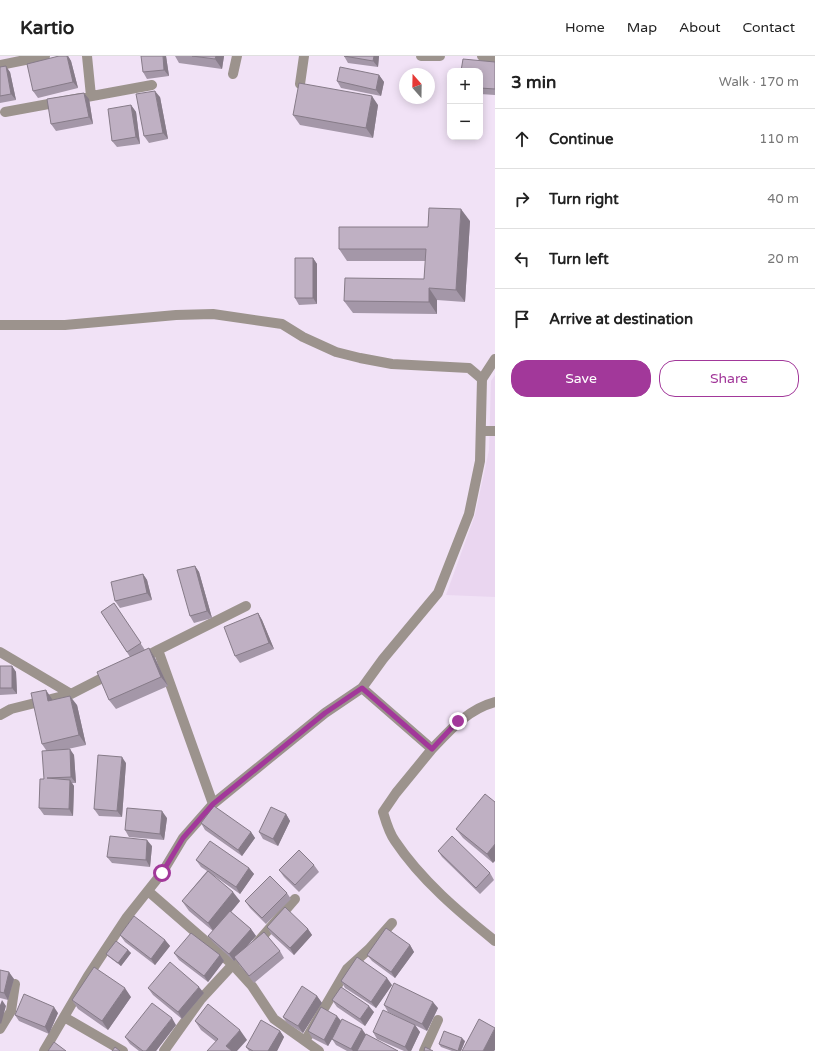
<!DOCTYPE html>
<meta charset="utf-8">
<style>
body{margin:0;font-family:"Varela Round",sans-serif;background:#f2f2f2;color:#222}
.controls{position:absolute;right:12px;top:12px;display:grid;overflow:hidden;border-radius:8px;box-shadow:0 2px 10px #0003}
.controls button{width:36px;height:36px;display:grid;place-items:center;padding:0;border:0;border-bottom:1px solid #e0e0e0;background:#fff;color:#222;font:20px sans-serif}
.compass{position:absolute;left:399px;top:12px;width:36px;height:36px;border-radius:50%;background:#fff;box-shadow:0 2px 10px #0003;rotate:340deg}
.stop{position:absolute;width:12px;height:12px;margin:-9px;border:3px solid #a2389a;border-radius:50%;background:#fff}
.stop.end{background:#a2389a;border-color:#fff;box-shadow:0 1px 4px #0008}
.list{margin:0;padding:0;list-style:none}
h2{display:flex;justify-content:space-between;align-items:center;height:52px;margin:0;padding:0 16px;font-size:17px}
h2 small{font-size:13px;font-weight:400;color:#767676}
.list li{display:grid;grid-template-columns:26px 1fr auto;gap:12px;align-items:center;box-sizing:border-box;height:60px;padding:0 16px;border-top:1px solid #e0e0e0}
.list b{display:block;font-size:15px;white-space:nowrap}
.list em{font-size:13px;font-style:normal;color:#767676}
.actions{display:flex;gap:8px;padding:12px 16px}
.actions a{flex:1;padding:9px 0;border:1px solid #a2389a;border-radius:16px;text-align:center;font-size:14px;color:#a2389a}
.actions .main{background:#a2389a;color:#fff}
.icon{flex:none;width:22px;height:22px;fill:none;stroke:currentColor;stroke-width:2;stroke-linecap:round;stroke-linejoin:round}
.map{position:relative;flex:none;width:495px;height:995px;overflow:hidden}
header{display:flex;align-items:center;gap:24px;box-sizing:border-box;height:56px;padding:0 20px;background:#fff;border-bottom:1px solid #e0e0e0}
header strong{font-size:19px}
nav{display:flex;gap:22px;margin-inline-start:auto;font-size:14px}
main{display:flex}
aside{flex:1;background:#fff}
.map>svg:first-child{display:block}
.built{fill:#ead6f0}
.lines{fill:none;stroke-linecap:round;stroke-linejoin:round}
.minor{stroke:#9c938d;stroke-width:10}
.wall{fill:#a497a8}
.shaded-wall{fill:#867b88}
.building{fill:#bfb0c3;stroke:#867b88}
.route{stroke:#a2389a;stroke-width:5}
</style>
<header>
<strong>Kartio</strong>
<nav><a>Home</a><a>Map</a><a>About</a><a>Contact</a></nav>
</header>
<main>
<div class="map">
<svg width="495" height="995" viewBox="0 0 495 995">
<rect width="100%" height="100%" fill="#f1e2f6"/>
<!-- built -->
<path class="built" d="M495,319v222l-49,-2 29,-80 14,-65 2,-69z"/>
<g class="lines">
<!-- minor -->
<path class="minor" d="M87,0l4,40
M421,0h19
M482,0l13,2
M0,9l45,-9
M233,18l4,-18
M300,28l4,-28
M5,56l147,-27
M0,269h65l111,-10 37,-1 69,10 21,13 33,15 24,6 32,6 77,4 13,11
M481,375h14
M158,594l88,-44
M0,596l71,42
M141,603l17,-9 55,154
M362,632l70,61c18,-19 36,-40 63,-47
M0,659l11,-6 60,-15 41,-21
M432,693l-36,44 -13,19c3,10 6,21 12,29 26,39 64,71 100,100
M148,835l84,73 20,22 22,33 45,32
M257,887l38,-44
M64,961l59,34
M0,973l11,-18 4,-27
M305,985l42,-72 22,-20 23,-26
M44,995l44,-75 39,-59 35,-44 21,-35 30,-34 112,-91 37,-25 21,-29 55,-66 31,-79 11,-53 2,-82 13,-20
M164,995l37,-52 36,-39
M424,995l14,-31"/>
</g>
<!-- wall -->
<path class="wall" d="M59,0h9l3,5 7,27 -40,10 -5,-7z
M166,0l3,20 -22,3 -4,-7z
M175,0h49l-2,13 -43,-6z
M344,0h35l-1,11 -30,-4z
M495,6v33l-15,-1v-23z
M0,11l10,5 6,28 -16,3z
M379,19l5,7 -3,14 -40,-8 -4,-7z
M160,41l8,42 -19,4 -5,-7z
M89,43l4,25 -37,7 -5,-7z
M131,49l5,7 4,32 -23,3 -5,-6z
M378,49l-5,33 -73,-13 -7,-10z
M470,165l-5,81 -28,-2v14l-84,-1 -9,-12 80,-22 2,-18h-79l-8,-12 89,-22z
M313,202l4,6v40l-18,1 -4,-7z
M195,510l4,6 13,46 -18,5 -4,-7z
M143,518l4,6 5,20 -32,8 -5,-7z
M114,547l31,47 10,8 13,28 -52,23 -7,-9 21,-43 -29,-45z
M258,557l4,7 12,29 -34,14 -5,-7z
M0,610h12l4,6 1,22 -17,1z
M52,643v1l25,5 9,40 -18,4 6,6 2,28h-4l2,3 -1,30 -29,-1 -5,-7 5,-29 2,-29 -4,-6z
M126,707l-4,54 -23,-1 -5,-7z
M485,738l8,69 -30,-25 -7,-9z
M286,758l4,7 -12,25 -15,-7 -4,-7z
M167,762l-3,22 -35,-3 -4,-7z
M201,767l50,9 4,6 -13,18 -37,-26z
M152,790l-2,21 -38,-4 -5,-6z
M438,795l52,22 4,7 -14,14 -38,-37z
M196,804l53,8 5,6 -14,20 -27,-19 27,26 -9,11 20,17 5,7 -12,13 36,2 4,7 -30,25 -19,-24 -1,2 -21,-19 -5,-6 5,-5 -24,-20 -7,-10 25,-30 -6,-4z
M314,809l5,7 -20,20 -15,-15 -5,-7z
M287,837l4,6 -25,25 -16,-16 -5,-7z
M267,871l41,2 4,6 -18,20 -23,-21z
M120,879l45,5 5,6 -15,19 -30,-23z
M410,889l4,7 -19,26 -23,-17 -5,-6z
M128,894l3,3 -10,13 -12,-9 -3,-3z
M174,897l46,2 4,6 -16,21 -29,-22z
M0,914l14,9 -6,21 -8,-2z
M341,925l51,4 -16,23 -31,-20z
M148,932l56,5 -22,26 -29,-24z
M317,940l5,7 -19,30 -16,-10 -4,-6z
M131,941l-23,33 -30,-21 -6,-9z
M332,944l42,12 -9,14 -28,-19z
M384,949l54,3 -11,23 -39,-19z
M58,957l-9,21 -30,-13 -4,-6z
M195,965l52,19 -32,1 -14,-11z
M341,965l25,14 32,16h-51l-11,-6 -4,-6 -4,7 -16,-8 -4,-7z
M176,969l-20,26h-17l-9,-7 -5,-7z
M415,969l5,7 -9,19h-7l-27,-12 -4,-7z
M280,975l4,6 -7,14h-28l-3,-4z
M465,985l-4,10h-9l-11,-4 -2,-3z"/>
<!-- shaded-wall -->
<path class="shaded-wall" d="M67,0h1l3,5 7,27 -5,-6z
M163,0h3l3,20 -5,-6z
M216,0h8l-2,13 -7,-10z
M374,0h5l-1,11 -5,-6z
M6,10l4,6 6,28 -5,-6z
M379,19l5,7 -3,14 -5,-6z
M155,35l5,6 8,42 -5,-6z
M84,37l5,6 4,25 -4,-7z
M372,40l6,9 -5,33 -7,-10z
M131,49l5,7 4,32 -4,-7z
M461,153l9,12 -5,81 -9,-12z
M313,202l4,6v40l-4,-6z
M429,232l8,12v14l-8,-12z
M195,510l4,6 13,46 -5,-7z
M143,518l4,6 5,20 -5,-7z
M258,557l4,7 12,29 -5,-6z
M149,592l6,10 13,28 -7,-9z
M12,610l4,6 1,22 -5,-6z
M46,634l6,9 3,11 -7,-9z
M70,640l7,9 9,40 -7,-10z
M70,693l4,6 2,28 -5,-6z
M122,701l4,6 -4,54 -5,-6z
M70,724l4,6 -1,30 -4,-7z
M162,755l5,7 -3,22 -4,-6z
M286,758l4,7 -12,25 -5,-7z
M251,776l4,6 -13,18 -4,-6z
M147,784l5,6 -2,21 -4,-7z
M495,788v17l-2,2 -6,-9z
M249,812l5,6 -14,20 -4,-7z
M233,836l7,9 -26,31 -6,-9z
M251,873l5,7 -22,25 -5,-7z
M308,873l4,6 -18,20 -4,-7z
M165,884l5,6 -15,19 -4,-6z
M410,889l4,7 -19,26 -4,-6z
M128,894l3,3 -10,13 -3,-3z
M220,899l4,6 -16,21 -4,-6z
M9,916l5,7 -6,21 -4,-7z
M387,922l5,7 -16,23 -5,-6z
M199,931l5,6 -22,26 -4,-7z
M125,932l6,9 -23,33 -6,-9z
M317,940l5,7 -19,30 -5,-7z
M2,944l4,6 -5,18 -1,-1v-18z
M433,946l5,6 -11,23 -5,-7z
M369,950l5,6 -9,14 -5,-7z
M54,951l4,6 -9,21 -4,-7z
M337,960l5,6 -14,24 -4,-6z
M172,962l4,7 -20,26h-10z
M415,969l5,7 -9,19h-3l-3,-4z
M495,972v22l-1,1h-11z
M362,973l5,7 -8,15h-6l-2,-2z
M240,974l7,10 -10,11h-8l-3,-5z
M280,975l4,6 -7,14h-9z
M462,982l3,3 -4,10h-3z"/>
<!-- building -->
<path class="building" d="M59,0h8l6,26 -40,9 -6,-27z
M141,0h22l1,14 -21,2z
M192,0h24l-1,3z
M344,0h30l-1,5z
M463,3l32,3v27l-15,-1v-17h-19z
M6,10l5,28 -11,2v-29z
M340,11l39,8 -3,15 -39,-9z
M299,27l73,13 -6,32 -73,-13z
M155,35l8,42 -19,3 -8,-42z
M84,37l5,24 -38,7 -4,-25z
M131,49l5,32 -24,4 -4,-32z
M429,152l32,1 -5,81 -27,-2v14l-85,-1 1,-23 79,1 2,-30h-87v-22h89z
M295,202h18v40h-18z
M195,510l12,45 -17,5 -13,-46z
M143,518l4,19 -32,8 -4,-19z
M114,547l27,40 -14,9 -26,-40z
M258,557l11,30 -34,13 -11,-29z
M149,592l12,29 -52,23 -12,-28z
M0,610h12v22h-12z
M46,634l2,11 22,-5 9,39 -37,9 -11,-51z
M70,693l1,28 -24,1 23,2 -1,29 -30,-1 1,-29h4l-2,-28z
M98,699l24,2 -5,54 -23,-2z
M485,738l10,8v42l-8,10 -31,-25z
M214,750l37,26 -13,18 -37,-27z
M271,751l15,7 -13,25 -14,-7z
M127,752l35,3 -2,23 -35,-4z
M110,780l37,4 -1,20 -39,-3z
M452,780l38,37 -14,15 -38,-37z
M210,785l39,27 -13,19 -40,-27z
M299,794l15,15 -19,20 -16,-15z
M208,815l25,21 -25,31 -26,-22z
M270,820l17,17 -25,25 -17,-17z
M285,851l23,22 -18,19 -23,-21z
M230,855l21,18 -22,25 -21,-18z
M134,860l31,24 -14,19 -31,-24z
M386,872l24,17 -19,27 -24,-17z
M264,876l16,19 -31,25 -15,-19z
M191,877l29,22 -16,21 -30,-23z
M116,885l12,9 -10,13 -12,-9z
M357,901l30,21 -16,24 -30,-21z
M170,906l29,25 -21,25 -30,-24z
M94,911l31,21 -23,33 -30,-21z
M0,914l9,2 -5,21 -4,-1z
M394,927l39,19 -11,22 -38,-19z
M302,930l15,10 -19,30 -15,-9z
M341,931l28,19 -9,13 -28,-19z
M24,938l30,13 -9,20 -30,-12z
M152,947l20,15 -26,33h-3l-18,-14z
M208,948l32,26 -14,16 6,5h-25l11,-12 -23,-18z
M321,951l16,9 -13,24 -16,-9z
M383,954l32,15 -10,22 -32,-15z
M342,963l20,10 -11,20 -19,-10z
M479,963l16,9 -12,23h-21z
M261,964l19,11 -12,20h-15l-7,-4z
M444,975l18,7 -4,13 -19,-7z
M366,978l32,17h-41z
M54,986l12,9h-18z
M115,991l5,4h-8z
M425,991l8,4h-9z"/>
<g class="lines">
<!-- route -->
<path class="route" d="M162,817l21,-35 30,-34 112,-91 37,-25 70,61 26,-28"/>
</g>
</svg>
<div class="controls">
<button>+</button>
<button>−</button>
</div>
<svg class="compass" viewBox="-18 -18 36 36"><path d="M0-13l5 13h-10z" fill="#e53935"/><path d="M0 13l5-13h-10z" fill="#767676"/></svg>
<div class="stop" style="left:162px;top:817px"></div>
<div class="stop end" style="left:458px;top:665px"></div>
</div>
<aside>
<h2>3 min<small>Walk · 170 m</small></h2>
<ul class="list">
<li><svg class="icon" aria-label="ahead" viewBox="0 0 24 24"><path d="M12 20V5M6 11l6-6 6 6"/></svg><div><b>Continue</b></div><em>110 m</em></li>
<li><svg class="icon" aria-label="right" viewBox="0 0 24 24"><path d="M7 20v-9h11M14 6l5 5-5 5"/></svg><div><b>Turn right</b></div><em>40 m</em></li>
<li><svg class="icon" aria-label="left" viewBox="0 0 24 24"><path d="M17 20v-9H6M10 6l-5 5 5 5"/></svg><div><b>Turn left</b></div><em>20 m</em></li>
<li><svg class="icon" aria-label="arrive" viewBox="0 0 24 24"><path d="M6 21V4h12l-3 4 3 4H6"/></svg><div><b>Arrive at destination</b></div></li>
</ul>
<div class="actions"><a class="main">Save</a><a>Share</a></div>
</aside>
</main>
